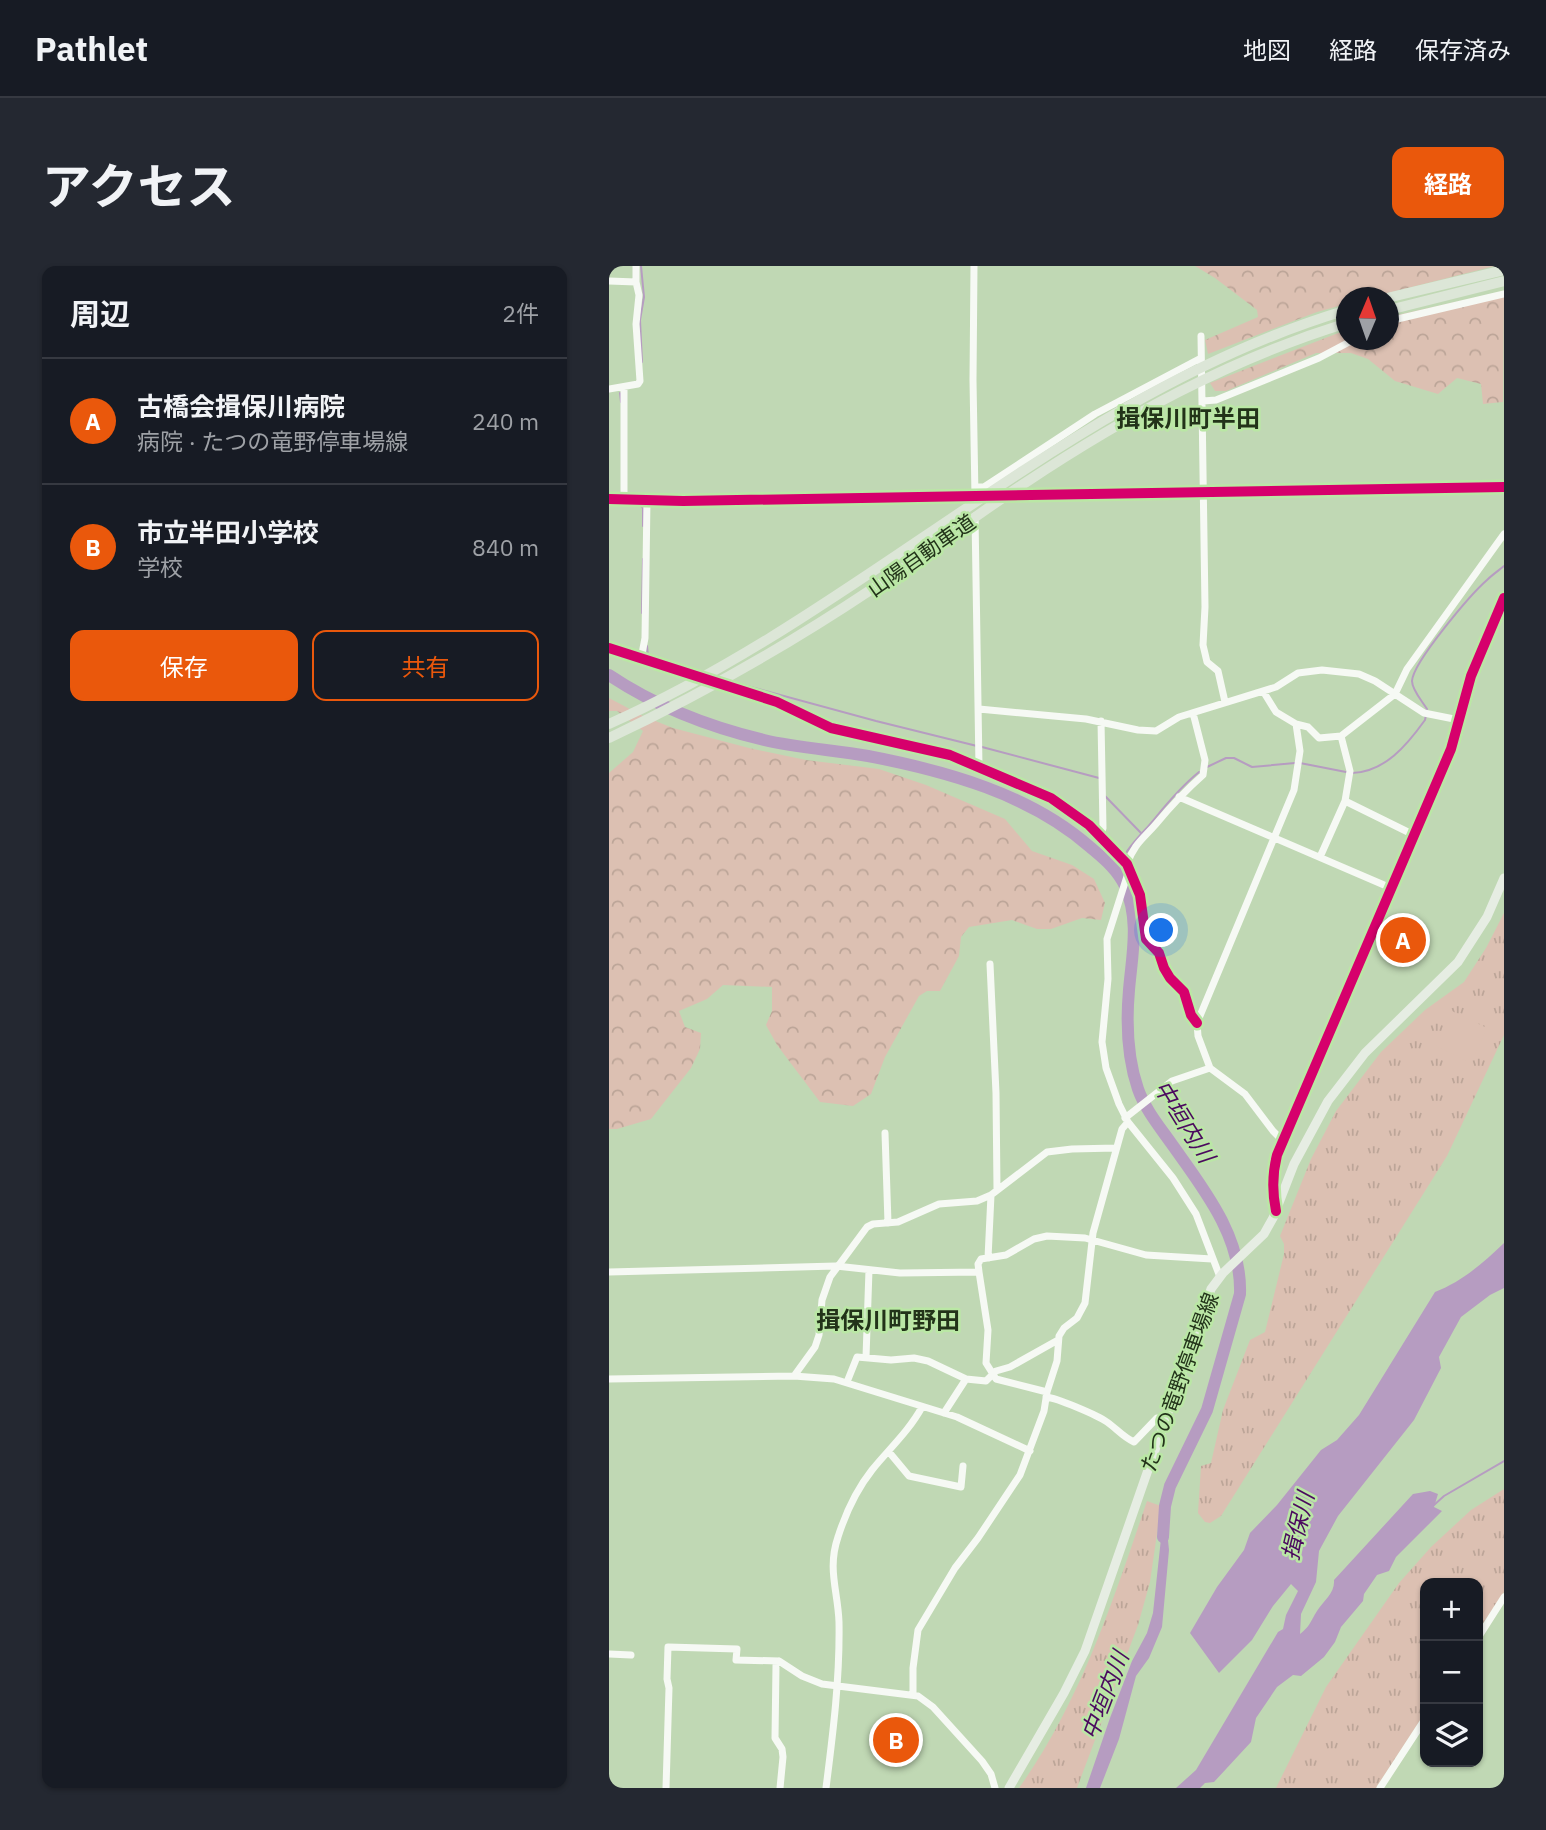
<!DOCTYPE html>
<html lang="ja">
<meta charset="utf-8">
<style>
body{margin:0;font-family:"IBM Plex Sans","Noto Sans JP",sans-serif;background:#242831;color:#f1f3f6}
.controls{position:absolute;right:21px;bottom:21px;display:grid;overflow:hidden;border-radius:14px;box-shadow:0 2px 5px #0004}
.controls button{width:63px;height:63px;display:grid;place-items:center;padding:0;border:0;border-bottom:2px solid #363941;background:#171b24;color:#f1f3f6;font:35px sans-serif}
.compass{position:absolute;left:727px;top:21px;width:63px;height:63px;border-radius:50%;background:#171b24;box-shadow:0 2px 5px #0004;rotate:2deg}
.you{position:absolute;left:553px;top:665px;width:24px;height:24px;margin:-18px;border:5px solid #fff;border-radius:50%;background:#1a73e8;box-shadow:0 0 0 10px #1a73e833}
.badge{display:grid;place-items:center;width:46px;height:46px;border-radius:50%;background:#ea580c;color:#fff;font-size:23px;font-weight:700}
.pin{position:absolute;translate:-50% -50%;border:4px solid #fff;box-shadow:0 2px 7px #0006}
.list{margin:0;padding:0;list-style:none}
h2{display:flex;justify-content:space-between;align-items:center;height:91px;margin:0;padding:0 28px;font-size:30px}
h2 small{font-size:23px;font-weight:400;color:#9ea1a6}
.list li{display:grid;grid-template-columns:46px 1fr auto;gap:21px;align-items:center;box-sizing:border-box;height:126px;padding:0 28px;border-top:2px solid #363941}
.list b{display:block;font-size:26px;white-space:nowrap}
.list p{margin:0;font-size:23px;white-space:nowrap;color:#9ea1a6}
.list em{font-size:23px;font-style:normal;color:#9ea1a6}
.actions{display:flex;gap:14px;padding:21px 28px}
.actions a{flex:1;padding:16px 0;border:2px solid #ea580c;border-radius:14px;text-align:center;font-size:24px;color:#ea580c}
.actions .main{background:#ea580c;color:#fff}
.icon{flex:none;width:38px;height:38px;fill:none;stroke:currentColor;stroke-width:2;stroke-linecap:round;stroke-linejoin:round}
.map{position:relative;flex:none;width:895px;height:1522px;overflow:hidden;border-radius:14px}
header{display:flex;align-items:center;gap:42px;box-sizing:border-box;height:98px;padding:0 35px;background:#171b24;border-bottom:2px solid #363941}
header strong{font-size:33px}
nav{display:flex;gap:38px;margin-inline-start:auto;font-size:24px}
.intro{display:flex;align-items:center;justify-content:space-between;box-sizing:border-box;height:168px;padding:0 42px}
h1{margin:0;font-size:49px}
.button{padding:18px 32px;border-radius:14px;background:#ea580c;color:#fff;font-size:24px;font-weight:700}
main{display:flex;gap:42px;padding:0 42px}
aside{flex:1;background:#171b24;border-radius:14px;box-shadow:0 2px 5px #0004}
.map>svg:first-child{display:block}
.grass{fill:url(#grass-tufts)}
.forest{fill:url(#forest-crowns)}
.pitch{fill:#dcc0b2}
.water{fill:#b69cc1}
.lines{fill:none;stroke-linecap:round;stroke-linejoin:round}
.stream{stroke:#b69cc1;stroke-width:2}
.river{stroke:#b69cc1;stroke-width:12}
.minor{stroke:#f6f9f4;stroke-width:7}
.major{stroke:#e6ede3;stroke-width:9}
.highway{stroke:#dce6d7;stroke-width:10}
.cycleway-casing{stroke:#bae7a5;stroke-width:15}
.cycleway{stroke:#d6006c;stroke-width:10}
.labels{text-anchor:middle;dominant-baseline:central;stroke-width:5;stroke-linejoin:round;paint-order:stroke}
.street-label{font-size:21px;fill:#223319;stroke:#bae7a5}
.water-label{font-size:23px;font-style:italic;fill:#4b0a5f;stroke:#bae7a5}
.quarter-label{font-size:24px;font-weight:bold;fill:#223319;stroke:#bae7a5}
</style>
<header>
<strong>Pathlet</strong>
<nav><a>地図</a><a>経路</a><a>保存済み</a></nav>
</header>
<div class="intro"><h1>アクセス</h1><a class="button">経路</a></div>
<main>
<aside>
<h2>周辺<small>2件</small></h2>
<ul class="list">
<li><span class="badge">A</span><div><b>古橋会揖保川病院</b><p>病院 · たつの竜野停車場線</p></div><em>240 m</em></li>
<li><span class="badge">B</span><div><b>市立半田小学校</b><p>学校</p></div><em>840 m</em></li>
</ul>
<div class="actions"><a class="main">保存</a><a>共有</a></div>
</aside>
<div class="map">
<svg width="895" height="1522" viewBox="0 0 895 1522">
<defs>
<pattern id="grass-tufts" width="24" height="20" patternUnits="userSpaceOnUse" patternTransform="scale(1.75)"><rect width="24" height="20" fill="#dcc0b2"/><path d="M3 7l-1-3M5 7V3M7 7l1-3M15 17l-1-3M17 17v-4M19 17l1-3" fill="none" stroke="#bca598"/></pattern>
<pattern id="forest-crowns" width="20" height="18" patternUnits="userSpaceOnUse" patternTransform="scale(1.75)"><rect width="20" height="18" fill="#dcc0b2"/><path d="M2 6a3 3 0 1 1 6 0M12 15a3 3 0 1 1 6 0" fill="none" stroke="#bca598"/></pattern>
</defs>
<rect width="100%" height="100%" fill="#c0d8b4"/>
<!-- grass -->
<path class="grass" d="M895,647v122l-57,121 -226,360 -11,7 -5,-1 -7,-9 3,-47 10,-3 12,-53 27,-70 15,-8 19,-78v-10l-4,-8 31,-77 25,-48 45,-59 44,-42 39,-28 22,-34z
M895,1223v103l-26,39v-48h-53v130l-49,75h-100l50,-101 73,-104 32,-36 40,-37z
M538,1235l14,5 -11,76 -12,43 -61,163h-58c62,-87 94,-187 128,-287z"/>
<!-- forest -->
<path class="forest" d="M586,0h300l-123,31 -25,1 -1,6 -29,8 -109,42 -3,-14 53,-23 -1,-7 -42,-32z
M895,25l-1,111 -20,2 -2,-20 -24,-6 -19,16 -43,-13 -27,-22 -17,-6h-35l-90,38h-11l-5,-8 136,-53 1,10h42v-23z
M0,432l34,18 30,12 76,20 57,12 73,9 47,16 79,34 27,32 40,14 22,14 11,24 -4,17 -19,-2 -31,11h-14l-25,-9 -43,7 -8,10 -2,19 -19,35h-13l-8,5 -34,61 -14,37 -18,12 -33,-4 -43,-57 -11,-20 6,-14v-24l-49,-2 -16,14 -28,12 6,16 16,6 -1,16 -9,19 -40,51 -34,10h-8v-356l24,-21 10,-21 -26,-20h-8z"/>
<!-- pitch -->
<path class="pitch" d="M843,745l35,17 -16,35 -35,-17z"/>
<!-- water -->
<path class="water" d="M895,977v45l-14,7 -29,22 -22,40 2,11 -27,52 -76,96 -19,35 -3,31 -15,32 -1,20c11,-9 10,-12 17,-23 7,-11 18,-18 17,-31l79,-86 17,-3 8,3 -4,13 8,4 -46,46 -7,14 -12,4 -13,19 -1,7 -22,26 -6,15 -11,15 -23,19 -8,-1 -16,12 -21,31 -5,24 -37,40 -9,1 -5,5h-24l20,-18 82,-138 5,-3 3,-14 12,-24 -7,-7 -18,22 -21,34 -33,33 -29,-40 27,-46 27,-37 6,-17 27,-28 44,-55 16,-10 22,-25 76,-123c28,-11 48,-29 69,-49z
M554,1254l3,1 3,29 -7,77 -13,31 -13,18 -17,63 -19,49h-14l24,-70 22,-57 15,-28 6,-20z"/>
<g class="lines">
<!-- stream -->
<path class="stream" d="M32,0l3,31 -4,23 2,42
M11,127l1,9
M12,236v2h18l4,4v18
M33,347l1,-54
M38,380l1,10 52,17
M120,415l147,40 101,25
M818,443c-5,-8 -15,-19 -15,-28 1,-19 59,-87 75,-101 5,-5 11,-9 17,-14
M373,481l117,31
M691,497l46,9
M598,501l19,-9h8l18,9 43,-4
M743,507c33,-1 55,-28 73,-53l1,-5
M496,530l36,37
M515,590c9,-15 21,-25 32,-39 13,-16 27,-32 43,-45
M507,604l5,-9
M825,1239l10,-9 60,-35"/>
<!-- river -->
<path class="river" d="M0,409c46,31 101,52 155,65 34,8 70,10 104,16 78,15 162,38 222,91 14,12 27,22 35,39 15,35 7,68 4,104 -3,34 -2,67 9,99 7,20 21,37 33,54 32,45 71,93 69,151l-33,116 -37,76 -5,20 -2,31"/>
<!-- minor -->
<path class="minor" d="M365,0l-1,114 2,117
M0,15l27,1v-16
M780,55l115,-27
M592,70l4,271 -2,38 4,17 11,9 7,31
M15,122v111
M0,123l29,-5 2,-3 -4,-57 3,-29 -3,-13
M594,135l13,-1 103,-42 34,-18
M366,221h9l111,-73 106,-56
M0,233l74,2 821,-14
M366,250l4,251
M0,382l168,54 54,26 119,27 101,43 38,27 38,39 13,31 6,44 13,14 5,15 6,10 14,14 7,23 6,8
M32,393l4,-21 2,-139
M654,425l13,21 20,12 4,27 -6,39 -97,233 1,13 12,32 35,26 28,37 10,10
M370,443l107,10 52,11 18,1 23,-14 97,-30 22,-14 24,-3 37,4 16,7 49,32 35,7
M687,458l12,3 11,11 22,-2
M570,531l212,91
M491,569l3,-7 -2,-107
M805,569l-69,-34 5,-30 -9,-35 54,-42 12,-25 97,-135
M711,591l25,-56
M518,598c7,-20 16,-25 29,-40 15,-18 30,-34 47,-49l2,-15 -12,-47
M520,604l-22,69 1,40 -6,63 4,26 13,36 9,18 45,56 23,36 24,63
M381,698l6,129 1,96
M516,852l47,-37 38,-13
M276,867l3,90
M666,945c-3,-20 -3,-37 2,-56l174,-406 20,-73 33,-78
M379,992l3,-63
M0,1006l227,-6 64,7 79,-1 -1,-8 3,-5 25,-4 28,-16 13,-3 38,2 61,17 66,4
M370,1006l9,58 -2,33 10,16 51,13
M257,1091l3,-87
M185,1110l21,-29 4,-12 3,-35 8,-23 37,-50 6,-3 25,-2 41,-18 38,-3 14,-6 56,-43 25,-3 44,-1
M0,1113l185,-3 40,3 123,38 73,34
M238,1116l10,-25 34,3 23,-2 14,3 38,18 20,2 10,-10 14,-4 48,-27
M437,1131c11,1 51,18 61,25 10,7 16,15 27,20l23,-24 8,1
M335,1147l22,-34
M280,1186l20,24 52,11 2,-21
M869,1372l26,-41
M0,1388l22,1
M170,1395l-3,4 -1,73 7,11 1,8 -3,31
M304,1428v-26l5,-38 37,-62 23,-30 42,-63 24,-64 3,-19 10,-31 2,-25 5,-8 13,-10 8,-15 8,-70 29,-104 6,-7
M57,1522l3,-100 -2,-9 1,-32 69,2 -1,11 43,1 23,15 20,8 96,12 15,11 49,54 9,13 4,14
M217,1522c7,-55 14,-110 13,-166 -1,-31 -12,-53 -1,-85 7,-22 19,-48 34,-67 17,-21 37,-39 50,-63
M771,1522l45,-69"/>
<!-- major -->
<path class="major" d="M400,1522l55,-95 21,-42 126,-362 12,-16 41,-39 9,-16 21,-54 34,-63 37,-48 93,-91 29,-45 17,-39"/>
<!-- highway -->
<path class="highway" d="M778,32l117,-28
M780,44l115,-29
M0,458c259,-115 462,-332 738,-414
M0,472c91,-43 179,-93 263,-149 52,-34 101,-72 153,-106 101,-67 205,-124 322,-160"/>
<!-- cycleway casing -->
<g class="cycleway-casing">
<path id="cycleway" d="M0,233l74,2 821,-14
M0,382l168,54 54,26 119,27 101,43 38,27 38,39 13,31 6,44 13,14 5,15 6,10 14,14 7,23 6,8
M667,945c-4,-19 -4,-36 1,-56l174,-406 20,-73 33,-78"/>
</g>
<!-- cycleway -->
<use href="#cycleway" class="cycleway"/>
</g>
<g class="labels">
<!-- street labels -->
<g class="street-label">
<text transform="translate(312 289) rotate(-35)">山陽自動車道</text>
<text transform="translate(570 1116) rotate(-70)">たつの竜野停車場線</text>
</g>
<!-- water labels -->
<g class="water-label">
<text transform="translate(576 855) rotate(58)">中垣内川</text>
<text transform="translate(688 1260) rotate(-76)">揖保川</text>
<text transform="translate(495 1429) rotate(-69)">中垣内川</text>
</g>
<!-- quarter labels -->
<g class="quarter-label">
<text x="579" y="152">揖保川町半田</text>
<text x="279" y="1054">揖保川町野田</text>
</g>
</g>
</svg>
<div class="controls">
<button>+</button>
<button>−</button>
<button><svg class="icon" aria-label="layers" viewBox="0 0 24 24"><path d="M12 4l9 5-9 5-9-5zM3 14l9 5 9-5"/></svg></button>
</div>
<svg class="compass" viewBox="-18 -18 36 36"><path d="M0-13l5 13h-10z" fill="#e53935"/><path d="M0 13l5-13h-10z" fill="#9ea1a6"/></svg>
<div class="you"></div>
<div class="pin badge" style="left:794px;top:674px">A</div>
<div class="pin badge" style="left:287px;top:1474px">B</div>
</div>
</main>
